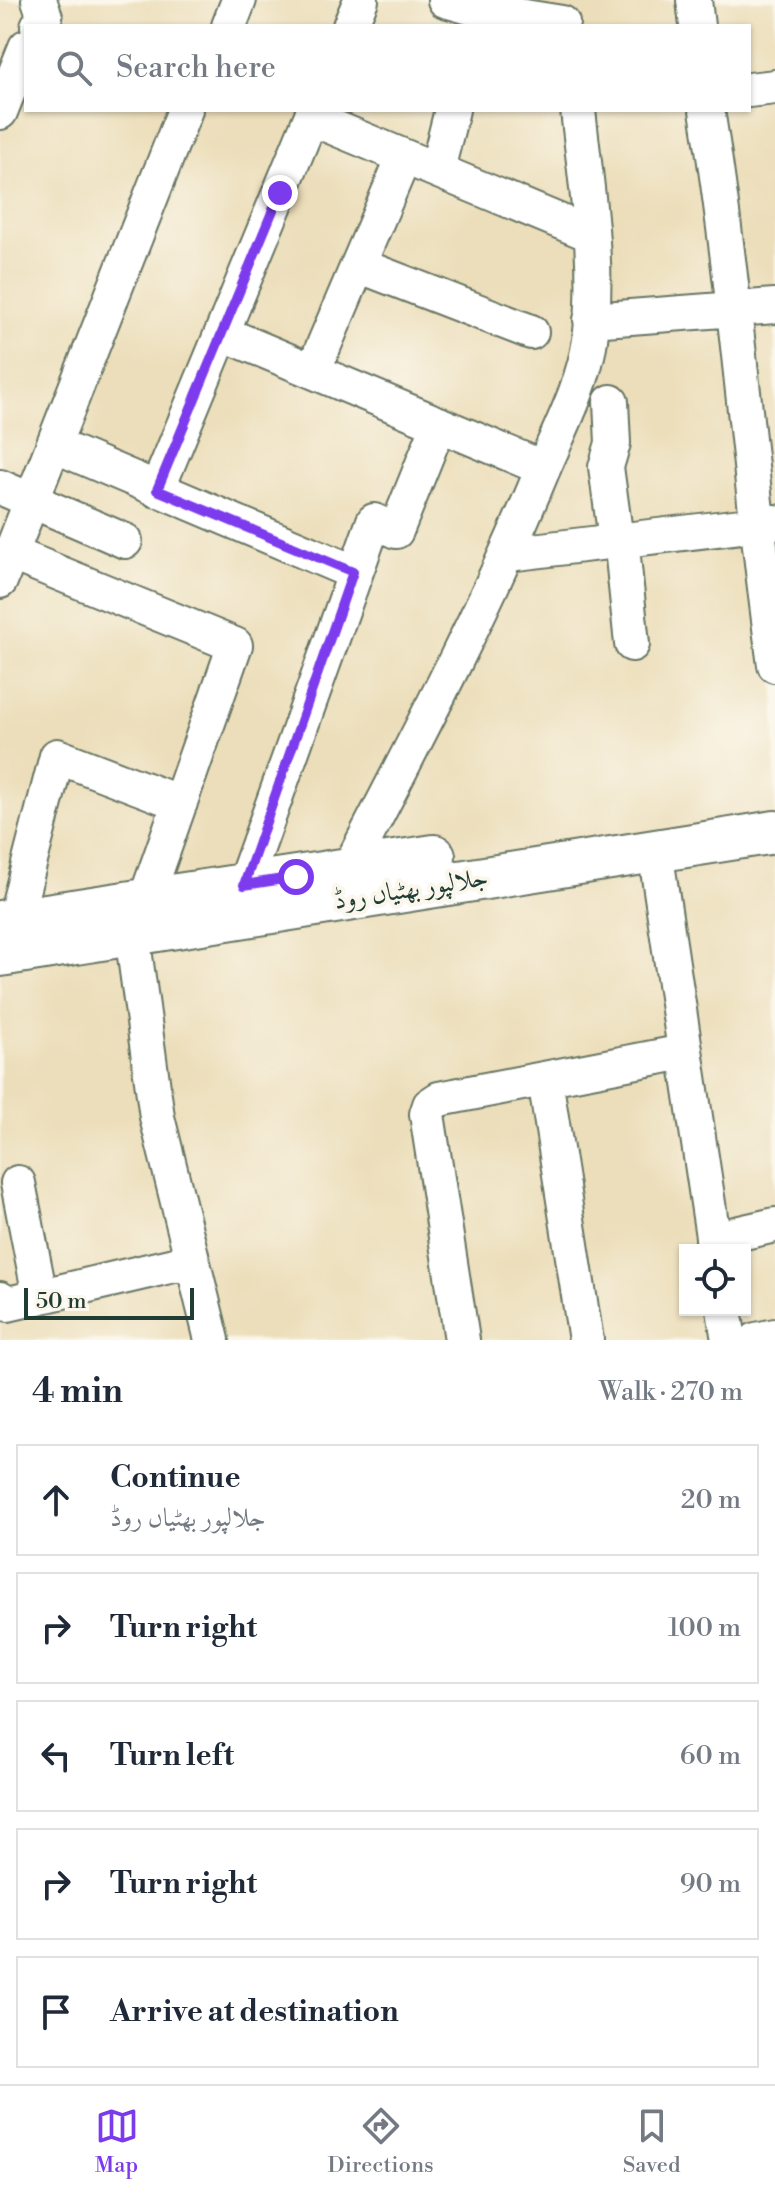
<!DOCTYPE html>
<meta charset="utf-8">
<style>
body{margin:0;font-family:"Libre Bodoni",Amiri,serif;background:#f6f6f7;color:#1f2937}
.controls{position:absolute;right:24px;bottom:24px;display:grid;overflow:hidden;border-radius:0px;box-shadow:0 2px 6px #0004}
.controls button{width:72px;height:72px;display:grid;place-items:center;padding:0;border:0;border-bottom:2px solid #e0e1e3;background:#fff;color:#1f2937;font:40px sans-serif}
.scale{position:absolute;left:24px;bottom:20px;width:170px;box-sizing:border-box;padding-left:8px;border:4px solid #1f3d34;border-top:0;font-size:22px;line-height:28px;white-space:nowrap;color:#1f3d34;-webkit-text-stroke:6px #fbf7ec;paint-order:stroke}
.stop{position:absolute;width:24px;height:24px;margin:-18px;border:6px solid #7c3aed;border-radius:50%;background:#fff}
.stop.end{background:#7c3aed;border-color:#fff;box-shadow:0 2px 8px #0008}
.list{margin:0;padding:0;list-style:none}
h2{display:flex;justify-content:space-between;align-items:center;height:104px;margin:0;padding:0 32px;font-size:34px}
h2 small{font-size:26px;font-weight:400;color:#747a83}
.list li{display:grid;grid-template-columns:52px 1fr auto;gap:24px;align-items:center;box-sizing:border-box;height:112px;margin:0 16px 16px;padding:0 16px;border:2px solid #e0e1e3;border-radius:0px}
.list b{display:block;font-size:30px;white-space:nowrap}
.list p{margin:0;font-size:26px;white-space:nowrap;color:#747a83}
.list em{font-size:26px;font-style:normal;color:#747a83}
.icon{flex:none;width:44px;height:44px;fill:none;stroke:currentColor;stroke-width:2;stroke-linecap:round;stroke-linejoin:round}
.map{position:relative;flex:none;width:775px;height:1340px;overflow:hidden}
.search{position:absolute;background:#fff;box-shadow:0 2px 6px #0004;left:24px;right:24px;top:24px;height:88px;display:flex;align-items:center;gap:20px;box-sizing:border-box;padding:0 28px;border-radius:0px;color:#747a83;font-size:30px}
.sheet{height:744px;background:#fff}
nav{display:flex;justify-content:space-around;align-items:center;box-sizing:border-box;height:112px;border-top:2px solid #e0e1e3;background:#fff;font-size:22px;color:#747a83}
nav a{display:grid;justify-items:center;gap:4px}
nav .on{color:#7c3aed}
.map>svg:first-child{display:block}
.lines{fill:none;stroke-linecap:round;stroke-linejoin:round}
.minor-casing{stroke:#677563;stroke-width:38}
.major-casing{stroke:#677563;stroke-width:46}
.minor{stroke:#fff;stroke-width:34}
.major{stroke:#fff;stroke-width:42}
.route{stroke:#7c3aed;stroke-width:10}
.labels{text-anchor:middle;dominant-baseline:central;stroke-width:8;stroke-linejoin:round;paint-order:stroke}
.street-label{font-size:26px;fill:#1f3d34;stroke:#fbf7ec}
</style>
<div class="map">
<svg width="775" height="1340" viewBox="0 0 775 1340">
<rect width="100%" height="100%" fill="#fbf7ec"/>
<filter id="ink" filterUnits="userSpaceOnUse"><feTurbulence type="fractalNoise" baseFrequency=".0125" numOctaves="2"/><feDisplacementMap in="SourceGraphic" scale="16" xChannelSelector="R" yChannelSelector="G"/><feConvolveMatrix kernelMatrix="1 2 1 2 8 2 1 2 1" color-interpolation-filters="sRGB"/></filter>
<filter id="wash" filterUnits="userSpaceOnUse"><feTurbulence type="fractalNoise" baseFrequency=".006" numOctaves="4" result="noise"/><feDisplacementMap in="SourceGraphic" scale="32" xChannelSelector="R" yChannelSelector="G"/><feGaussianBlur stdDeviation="1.8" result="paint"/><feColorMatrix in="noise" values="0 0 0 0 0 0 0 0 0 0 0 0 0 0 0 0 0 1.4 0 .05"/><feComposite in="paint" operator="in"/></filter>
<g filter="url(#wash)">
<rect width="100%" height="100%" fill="#ecdeba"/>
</g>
<g filter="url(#ink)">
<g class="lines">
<!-- minor casing -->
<g class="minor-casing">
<path id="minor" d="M445,0l35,10 82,13
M694,0l3,26
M38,26l7,-9 -6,-17
M229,26l10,-26
M350,26l11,-26
M749,90l26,-3
M707,110c30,184 42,370 68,555
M0,112l26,-65
M311,118l279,116
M437,170l15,-60
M358,265l173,67
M591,320l184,-14
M222,333l321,135
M313,371l91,-214
M611,402l2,41 -7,24 10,73
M54,445l299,127
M0,487l125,54
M157,490l157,-380
M621,538l11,106
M10,553l225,92 -89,254
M508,554l267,-32
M0,581l185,-471
M655,850l60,400
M349,869c67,-129 135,-258 191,-393 18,-43 43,-89 50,-136 10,-75 -4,-155 -12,-230
M244,885l130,-364 22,10 43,-107
M15,919l42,-163 123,47
M132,934l25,183 55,223
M545,1079l41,261
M18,1183l22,113
M713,1239l62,-14
M0,1299l8,5 183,-43
M724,1310l5,30
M462,1340l-35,-226 3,-9 9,-6 245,-47
M756,1340l19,-4"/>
</g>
<!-- major casing -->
<g class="major-casing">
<path id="major" d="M0,922l434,-66
M0,955l775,-123"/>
</g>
<!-- minor -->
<use href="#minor" class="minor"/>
<!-- major -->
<use href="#major" class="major"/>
</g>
</g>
<g class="lines" filter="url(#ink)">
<!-- route -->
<path class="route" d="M280,193l-123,297 196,82 -109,313 52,-8"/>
</g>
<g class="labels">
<!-- street labels -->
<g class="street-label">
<text transform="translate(411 889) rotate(-9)">جلالپور بھٹیاں روڈ</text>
</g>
</g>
</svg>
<div class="controls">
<button><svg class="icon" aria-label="locate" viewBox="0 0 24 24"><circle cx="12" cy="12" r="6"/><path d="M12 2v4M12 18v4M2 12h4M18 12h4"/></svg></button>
</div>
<div class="scale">50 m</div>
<div class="stop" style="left:296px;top:877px"></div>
<div class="stop end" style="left:280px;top:193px"></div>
<div class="search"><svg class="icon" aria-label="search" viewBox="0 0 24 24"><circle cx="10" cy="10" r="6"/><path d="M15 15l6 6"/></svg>Search here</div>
</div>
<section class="sheet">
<h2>4 min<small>Walk · 270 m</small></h2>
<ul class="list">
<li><svg class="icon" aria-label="ahead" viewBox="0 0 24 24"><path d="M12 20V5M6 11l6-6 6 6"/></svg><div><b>Continue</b><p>جلالپور بھٹیاں روڈ</p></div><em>20 m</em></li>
<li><svg class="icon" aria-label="right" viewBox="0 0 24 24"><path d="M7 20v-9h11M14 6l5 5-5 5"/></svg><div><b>Turn right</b></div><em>100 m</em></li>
<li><svg class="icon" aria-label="left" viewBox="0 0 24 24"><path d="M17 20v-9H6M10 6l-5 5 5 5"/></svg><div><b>Turn left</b></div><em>60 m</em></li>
<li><svg class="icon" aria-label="right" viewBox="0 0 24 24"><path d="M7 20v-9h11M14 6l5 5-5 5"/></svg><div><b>Turn right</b></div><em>90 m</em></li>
<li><svg class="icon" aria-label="arrive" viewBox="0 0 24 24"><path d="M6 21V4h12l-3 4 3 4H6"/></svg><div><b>Arrive at destination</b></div></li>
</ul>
</section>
<nav>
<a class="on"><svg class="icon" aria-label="map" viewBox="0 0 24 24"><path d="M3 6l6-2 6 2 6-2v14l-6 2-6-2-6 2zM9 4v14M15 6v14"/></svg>Map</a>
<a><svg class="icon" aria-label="directions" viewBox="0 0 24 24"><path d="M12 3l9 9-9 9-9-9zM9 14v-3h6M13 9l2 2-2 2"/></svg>Directions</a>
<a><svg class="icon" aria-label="saved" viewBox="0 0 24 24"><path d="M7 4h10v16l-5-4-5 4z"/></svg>Saved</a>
</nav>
